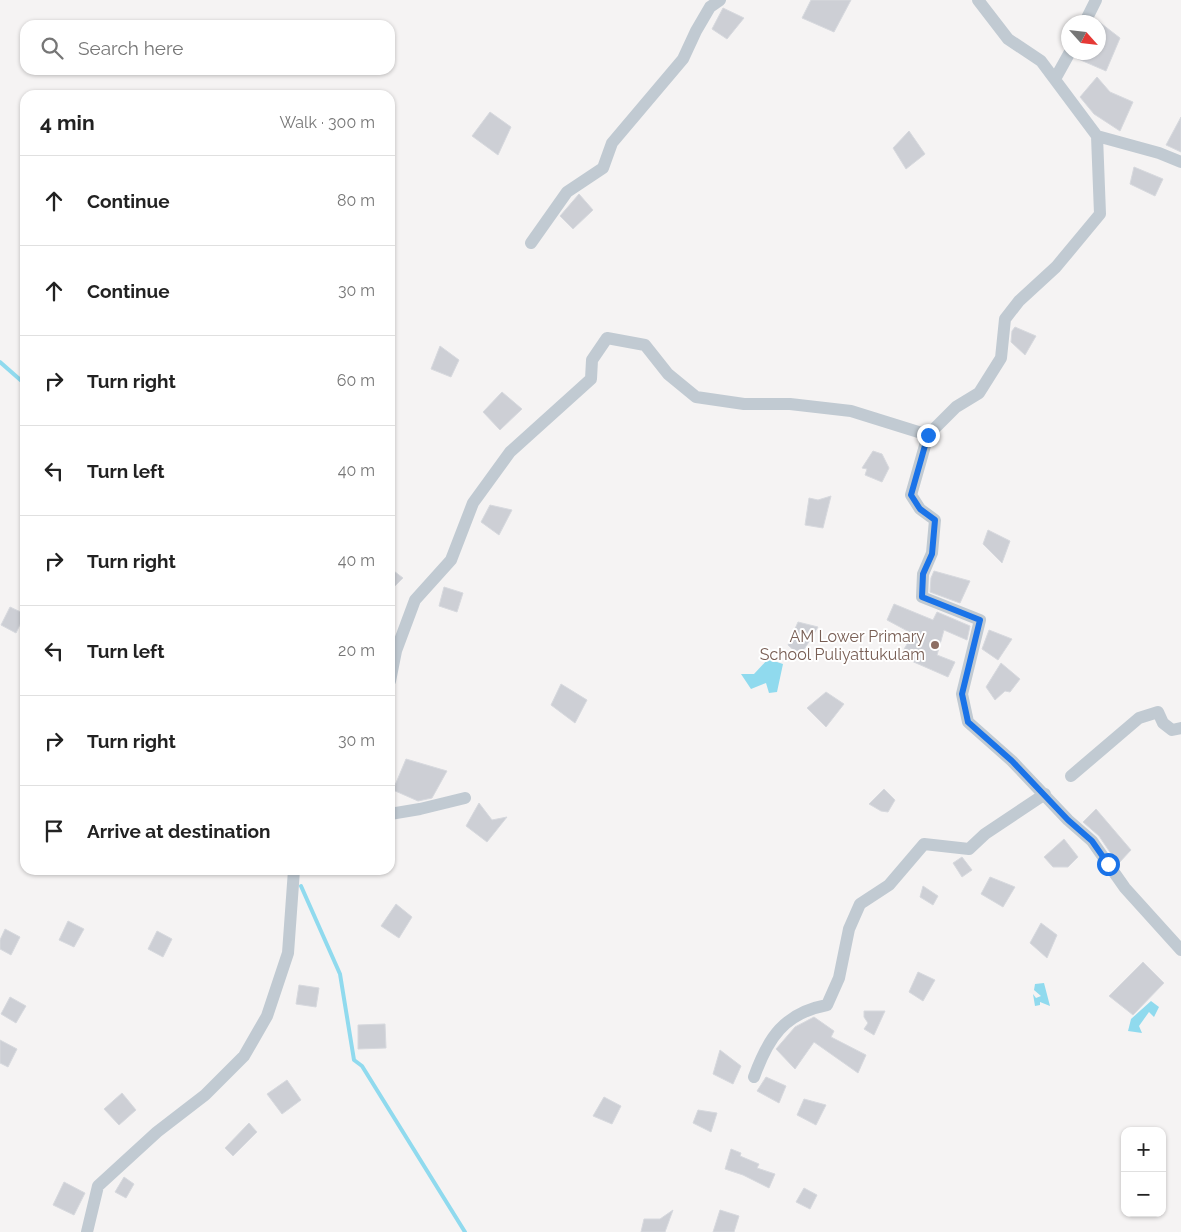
<!DOCTYPE html>
<meta charset="utf-8">
<style>
body{margin:0;font-family:Raleway,sans-serif;background:#f6f6f6;color:#222}
.controls{position:absolute;right:15px;bottom:15px;display:grid;overflow:hidden;border-radius:10px;box-shadow:0 1px 4px #0004}
.controls button{width:45px;height:45px;display:grid;place-items:center;padding:0;border:0;border-bottom:1px solid #e0e0e0;background:#fff;color:#222;font:25px sans-serif}
.compass{position:absolute;left:1061px;top:15px;width:45px;height:45px;border-radius:50%;background:#fff;box-shadow:0 1px 4px #0004;rotate:117deg}
.stop{position:absolute;width:15px;height:15px;margin:-11px;border:4px solid #1a73e8;border-radius:50%;background:#fff}
.stop.end{background:#1a73e8;border-color:#fff;box-shadow:0 1px 5px #0008}
.list{margin:0;padding:0;list-style:none}
h2{display:flex;justify-content:space-between;align-items:center;height:65px;margin:0;padding:0 20px;font-size:21px}
h2 small{font-size:16px;font-weight:400;color:#767676}
.list li{display:grid;grid-template-columns:32px 1fr auto;gap:15px;align-items:center;box-sizing:border-box;height:90px;padding:0 20px;border-top:1px solid #e0e0e0}
.list b{display:block;font-size:19px;white-space:nowrap}
.list em{font-size:16px;font-style:normal;color:#767676}
.icon{flex:none;width:28px;height:28px;fill:none;stroke:currentColor;stroke-width:2;stroke-linecap:round;stroke-linejoin:round}
.map{position:relative;flex:none;width:1181px;height:1232px;overflow:hidden}
.search{position:absolute;background:#fff;box-shadow:0 1px 4px #0004;left:20px;top:20px;width:375px;height:55px;display:flex;align-items:center;gap:12px;box-sizing:border-box;padding:0 18px;border-radius:15px;color:#767676;font-size:19px}
.panel{position:absolute;background:#fff;box-shadow:0 1px 4px #0004;left:20px;top:90px;width:375px;height:785px;border-radius:15px}
.map>svg:first-child{display:block}
.water{fill:#90daee}
.lines{fill:none;stroke-linecap:round;stroke-linejoin:round}
.stream{stroke:#90daee;stroke-width:4}
.building{fill:#cdcfd5;stroke:#d7d9de}
.street{stroke:#c1cad2;stroke-width:12}
.route{stroke:#1a73e8;stroke-width:6}
.education-dot{fill:#8d6e63;stroke:#fff;stroke-width:2}
.labels{text-anchor:middle;dominant-baseline:central;stroke-width:4;stroke-linejoin:round;paint-order:stroke}
.education-label{font-size:16px;fill:#785e54;stroke:#fff;text-anchor:end}
</style>
<div class="map">
<svg width="1181" height="1232" viewBox="0 0 1181 1232">
<rect width="100%" height="100%" fill="#f5f3f3"/>
<!-- water -->
<path class="water" d="M768,659l15,5 -6,28 -8,1 -3,-10 -15,6 -10,-15h13z
M1044,983l6,23 -10,-4v3l-5,1 -2,-12 3,4 5,-2 -7,-6 1,-6z
M1151,1001l8,6 -5,10 -5,-5 -10,14 3,7 -14,-2 3,-12z"/>
<g class="lines">
<!-- stream -->
<path class="stream" d="M0,362l25,22
M301,886l39,88 14,86 8,6 103,166"/>
</g>
<!-- building -->
<path class="building" d="M811,0h40l-17,32 -32,-14z
M723,8l21,10 -17,21 -15,-10z
M1098,21l22,17 -14,33 -30,-13 2,-6h20z
M1097,77l13,15 23,10 -13,29 -26,-17 -14,-17z
M490,112l21,15 -13,28 -26,-19z
M1181,117v35l-15,-7z
M909,131l16,23 -19,15 -13,-21z
M1134,167l29,12 -8,17 -25,-12z
M579,194l14,16 -20,19 -13,-13z
M1015,327l21,9 -11,19 -14,-13 1,-11z
M440,346l19,14 -8,17 -20,-8z
M502,392l20,17 -22,21 -17,-18z
M873,451l9,3 7,14 -7,14 -17,-7 2,-6 -5,-1z
M831,496l-8,32 -18,-3 4,-27 9,2z
M490,505l22,5 -13,25 -18,-13z
M988,530l22,11 -8,22 -19,-19z
M390,568l13,10 -13,13z
M934,571l36,10 -10,22 -30,-11 1,-14z
M444,587l19,6 -6,19 -18,-6z
M894,604l39,16 4,-8 33,14 -3,14 -23,-10 -7,25 18,7 -7,15 -48,-21 13,-22 -26,-14z
M10,607l15,7 -9,19 -15,-8z
M798,622l20,5 -18,29 -12,-11z
M989,630l23,9 -14,21 -16,-11z
M1001,663l19,16 -10,13 -5,-1 -10,9 -9,-13z
M561,684l26,16 -12,23 -24,-18z
M826,692l18,12 -18,23 -19,-19z
M406,759l41,12 -15,27 -14,3 -25,-11z
M884,789l11,11 -7,12 -7,-1 -12,-7z
M479,803l13,17 15,-3 -20,25 -21,-16z
M1096,809l35,41 -13,14 -19,-28 -16,-14z
M1064,839l14,18 -10,10h-15l-9,-10z
M962,857l10,13 -10,7 -9,-14z
M990,877l25,10 -12,20 -22,-13z
M923,886l15,10 -5,9 -13,-8z
M396,904l16,13 -13,21 -18,-12z
M68,921l16,8 -10,18 -15,-7z
M1041,923l16,12 -10,23 -17,-15z
M5,929l15,8 -9,18 -11,-6v-9z
M157,931l15,8 -9,18 -15,-8z
M1143,962l21,21 -31,32 -24,-19z
M918,972l17,8 -12,21 -14,-9z
M299,985l20,3 -3,19 -20,-3z
M10,997l16,9 -10,17 -15,-9z
M864,1011h21l-11,24 -10,-6 4,-6 -4,-6z
M814,1017l20,14 -3,6 35,18 -8,18 -44,-31 -19,27 -19,-20 19,-22z
M385,1024l1,24 -28,1v-24z
M0,1040l17,9 -9,18 -8,-4z
M720,1050l21,16 -8,18 -20,-10z
M766,1077l20,9 -7,17 -22,-12z
M287,1080l14,20 -19,14 -15,-20z
M122,1093l14,17 -17,15 -15,-16z
M604,1097l17,9 -9,18 -19,-8z
M804,1099l22,6 -10,20 -19,-10z
M698,1110l19,3 -6,19 -18,-9z
M249,1123l8,9 -24,24 -8,-8z
M731,1149l10,4 -1,3 19,8 -2,4 18,6 -6,14 -26,-13 -18,-6z
M124,1177l10,7 -8,14 -11,-6z
M64,1182l21,11 -11,22 -21,-10z
M804,1188l13,7 -7,14 -14,-7z
M673,1210l-8,22h-24l3,-13h16z
M720,1210l19,6 -5,16h-21z"/>
<g class="lines">
<!-- street -->
<path class="street" d="M978,0l30,39 33,22 56,75 3,78 -44,53 -37,34 -14,18 -4,39 -22,35 -23,14 -28,28 -17,60 9,14 15,11 -3,33 -9,21 -1,23 58,23 -18,74 6,28 44,39 56,59 24,21 33,47 56,62
M1085,22l11,-22
M1055,79l15,-27
M1097,136l62,17 22,9
M531,243l36,-51 36,-24 9,-25 71,-84 13,-28 14,-24 10,-7
M390,681l6,-30 19,-51 36,-40 22,-57 37,-51 81,-73 1,-19 15,-22 38,7 23,29 28,23 48,7h46l61,7 77,24
M1071,776l68,-58 19,-6 5,11 9,7 9,-2
M390,814l30,-5 45,-11
M754,1077c14,-39 30,-64 73,-72l12,-27 10,-49 11,-25 29,-19 35,-41 45,5 16,-15 60,-40
M87,1232l11,-46 59,-54 48,-37 39,-39 23,-40 21,-63 6,-83"/>
</g>
<g class="lines">
<!-- route -->
<path class="route" d="M928,435l-17,60 9,14 15,11 -3,34 -9,20 -1,23 58,23 -18,74 6,28 44,39 56,59 24,21 16,23"/>
</g>
<!-- markers -->
<circle class="education-dot" cx="935" cy="645" r="5"/>
<g class="labels">
<!-- education labels -->
<g class="education-label">
<text x="925" y="636">AM Lower Primary<tspan x="925" dy="18">School Puliyattukulam</tspan></text>
</g>
</g>
</svg>
<div class="controls">
<button>+</button>
<button>−</button>
</div>
<svg class="compass" viewBox="-18 -18 36 36"><path d="M0-13l5 13h-10z" fill="#e53935"/><path d="M0 13l5-13h-10z" fill="#767676"/></svg>
<div class="stop" style="left:1108px;top:864px"></div>
<div class="stop end" style="left:928px;top:435px"></div>
<div class="search"><svg class="icon" aria-label="search" viewBox="0 0 24 24"><circle cx="10" cy="10" r="6"/><path d="M15 15l6 6"/></svg>Search here</div>
<section class="panel">
<h2>4 min<small>Walk · 300 m</small></h2>
<ul class="list">
<li><svg class="icon" aria-label="ahead" viewBox="0 0 24 24"><path d="M12 20V5M6 11l6-6 6 6"/></svg><div><b>Continue</b></div><em>80 m</em></li>
<li><svg class="icon" aria-label="ahead" viewBox="0 0 24 24"><path d="M12 20V5M6 11l6-6 6 6"/></svg><div><b>Continue</b></div><em>30 m</em></li>
<li><svg class="icon" aria-label="right" viewBox="0 0 24 24"><path d="M7 20v-9h11M14 6l5 5-5 5"/></svg><div><b>Turn right</b></div><em>60 m</em></li>
<li><svg class="icon" aria-label="left" viewBox="0 0 24 24"><path d="M17 20v-9H6M10 6l-5 5 5 5"/></svg><div><b>Turn left</b></div><em>40 m</em></li>
<li><svg class="icon" aria-label="right" viewBox="0 0 24 24"><path d="M7 20v-9h11M14 6l5 5-5 5"/></svg><div><b>Turn right</b></div><em>40 m</em></li>
<li><svg class="icon" aria-label="left" viewBox="0 0 24 24"><path d="M17 20v-9H6M10 6l-5 5 5 5"/></svg><div><b>Turn left</b></div><em>20 m</em></li>
<li><svg class="icon" aria-label="right" viewBox="0 0 24 24"><path d="M7 20v-9h11M14 6l5 5-5 5"/></svg><div><b>Turn right</b></div><em>30 m</em></li>
<li><svg class="icon" aria-label="arrive" viewBox="0 0 24 24"><path d="M6 21V4h12l-3 4 3 4H6"/></svg><div><b>Arrive at destination</b></div></li>
</ul>
</section>
</div>
